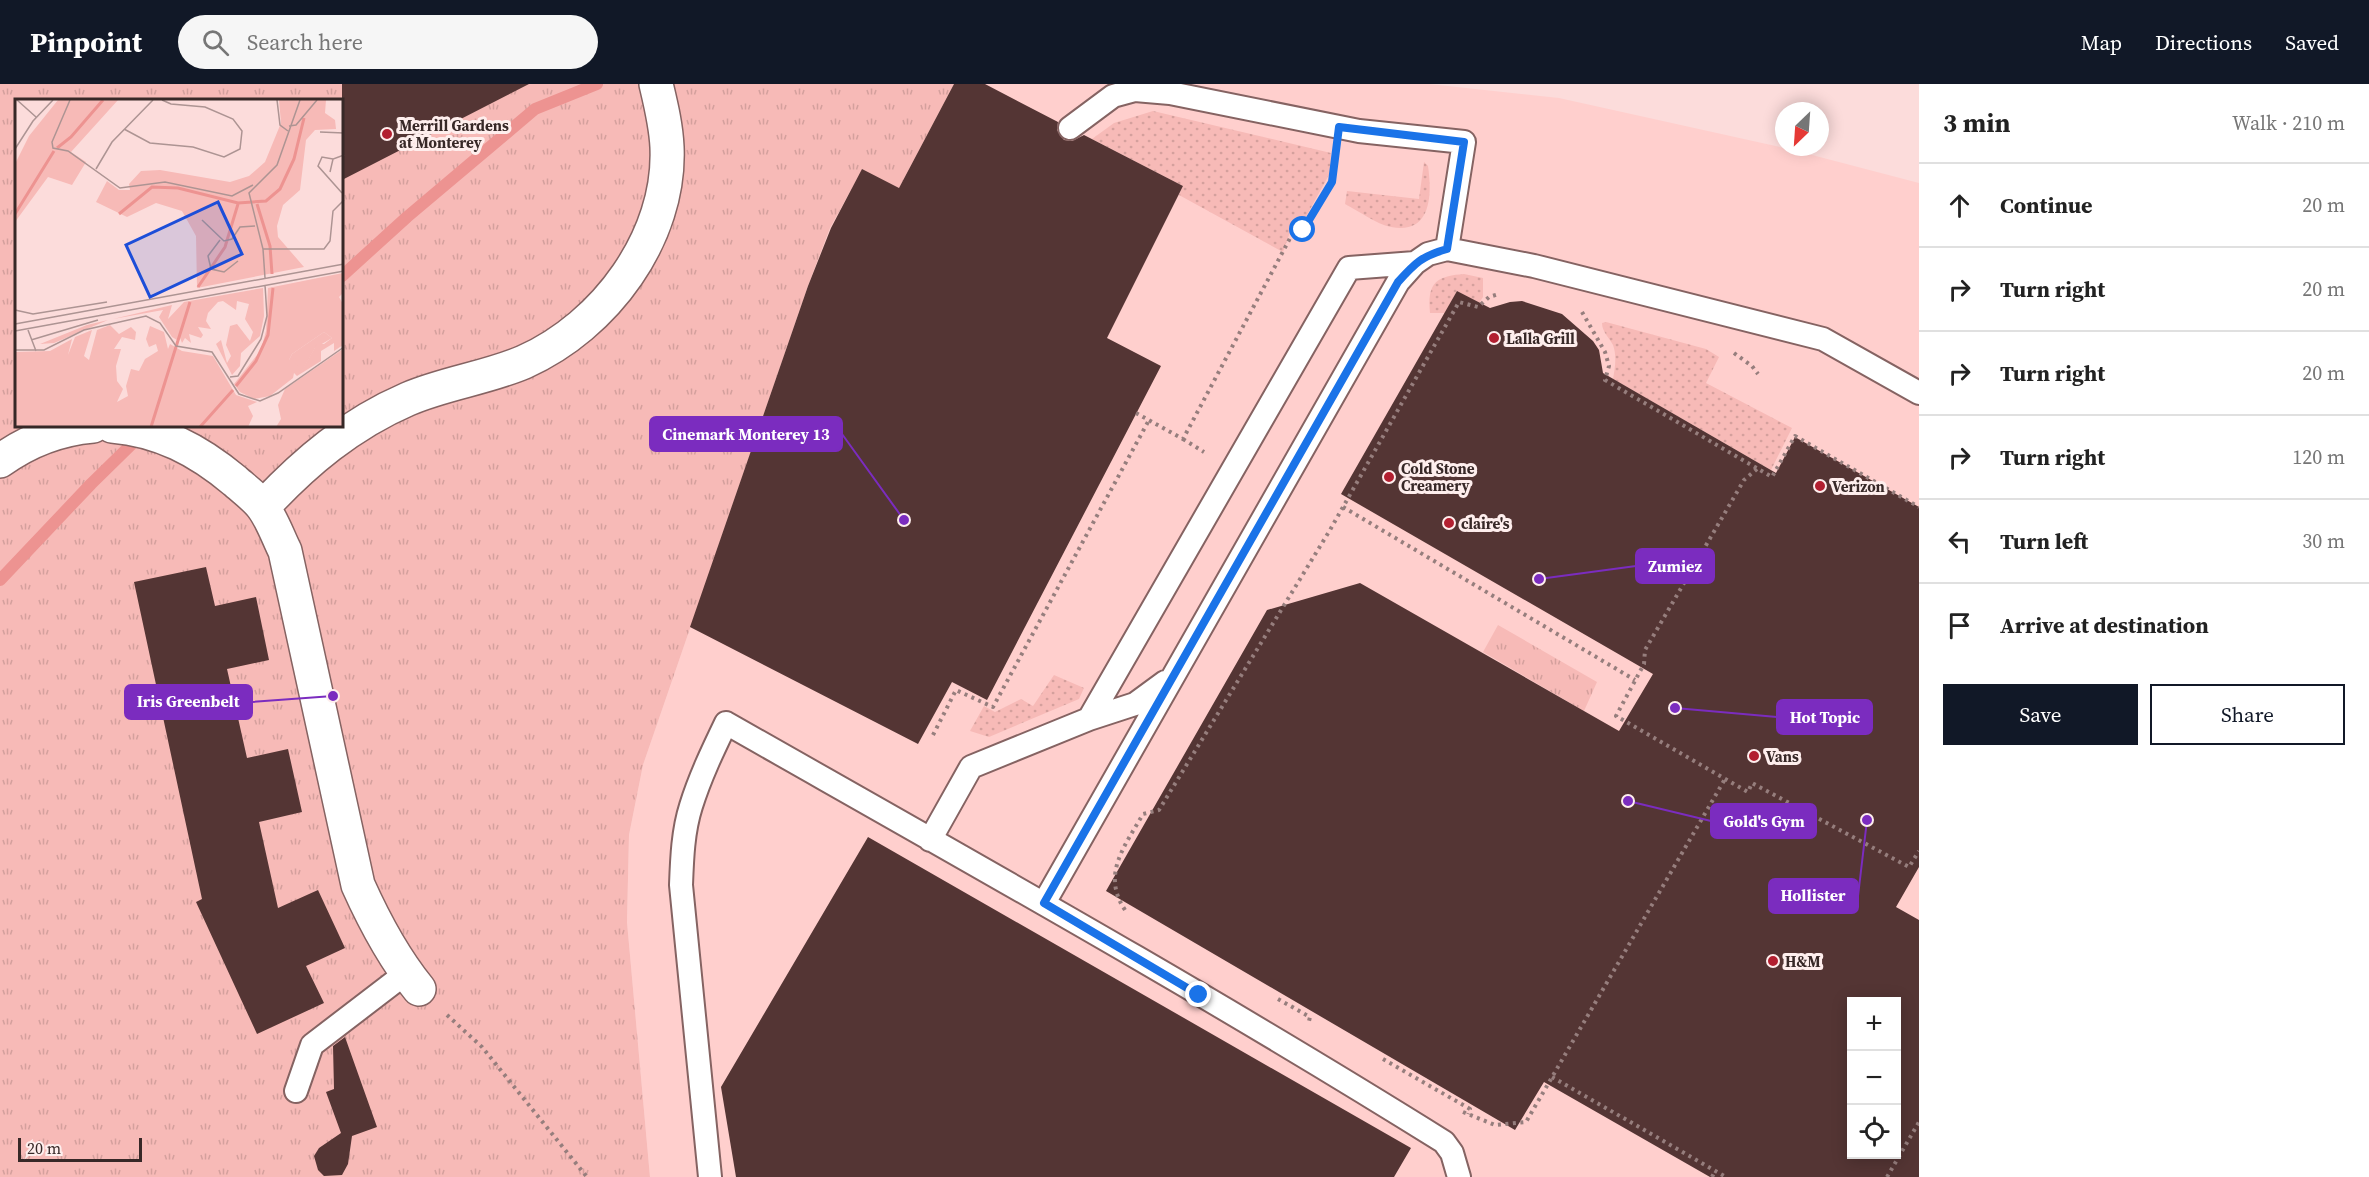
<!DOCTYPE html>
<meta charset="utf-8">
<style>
body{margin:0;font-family:"Source Serif 4",serif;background:#f6f6f6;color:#222}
.controls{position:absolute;right:18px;bottom:18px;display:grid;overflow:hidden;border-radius:0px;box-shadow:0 3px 15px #0003}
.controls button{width:54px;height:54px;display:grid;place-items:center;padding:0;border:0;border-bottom:2px solid #e0e0e0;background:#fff;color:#222;font:30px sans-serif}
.compass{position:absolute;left:1775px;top:18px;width:54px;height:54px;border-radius:50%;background:#fff;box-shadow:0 3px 15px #0003;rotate:205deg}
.scale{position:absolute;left:18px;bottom:15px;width:124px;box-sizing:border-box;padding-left:6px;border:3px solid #372827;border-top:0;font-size:16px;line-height:21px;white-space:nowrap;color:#372827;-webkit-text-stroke:4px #feeeed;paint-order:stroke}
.stop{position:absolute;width:18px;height:18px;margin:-14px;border:4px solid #1a73e8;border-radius:50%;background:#fff}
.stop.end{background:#1a73e8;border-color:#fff;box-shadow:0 2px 6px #0008}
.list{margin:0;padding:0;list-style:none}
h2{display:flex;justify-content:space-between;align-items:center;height:78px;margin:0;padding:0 24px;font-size:26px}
h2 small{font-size:20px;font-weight:400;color:#767676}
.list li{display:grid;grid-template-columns:39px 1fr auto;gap:18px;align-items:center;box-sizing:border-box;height:84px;padding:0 24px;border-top:2px solid #e0e0e0}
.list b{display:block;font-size:22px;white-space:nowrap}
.list em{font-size:20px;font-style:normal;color:#767676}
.actions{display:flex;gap:12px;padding:18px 24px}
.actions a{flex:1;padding:14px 0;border:2px solid #111827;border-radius:0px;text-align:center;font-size:21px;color:#111827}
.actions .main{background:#111827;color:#fff}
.icon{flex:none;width:33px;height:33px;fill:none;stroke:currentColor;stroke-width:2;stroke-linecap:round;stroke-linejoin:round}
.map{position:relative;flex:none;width:1919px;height:1093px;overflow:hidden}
header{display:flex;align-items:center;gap:36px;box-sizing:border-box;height:84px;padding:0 30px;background:#111827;color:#fff}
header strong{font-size:28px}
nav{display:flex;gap:33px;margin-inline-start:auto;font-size:21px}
.search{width:420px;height:54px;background:#f6f6f6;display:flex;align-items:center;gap:15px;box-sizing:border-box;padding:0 21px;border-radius:33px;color:#767676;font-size:22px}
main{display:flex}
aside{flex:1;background:#fff}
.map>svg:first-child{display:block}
.built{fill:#ffcfcd;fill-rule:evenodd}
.grass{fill:url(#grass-dots)}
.park{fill:url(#park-tufts);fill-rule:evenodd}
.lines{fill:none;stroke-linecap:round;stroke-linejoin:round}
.stream{stroke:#ed9391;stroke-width:12}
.building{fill:#543534;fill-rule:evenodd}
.service-casing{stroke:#856362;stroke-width:26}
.minor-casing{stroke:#856362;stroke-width:36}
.path{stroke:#967e7d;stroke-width:4;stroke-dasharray:3 4.5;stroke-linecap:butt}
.service{stroke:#fff;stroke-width:22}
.minor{stroke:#fff;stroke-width:33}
.route{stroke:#1a73e8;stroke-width:8}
.poi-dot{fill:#b21f30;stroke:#feeeed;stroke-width:2}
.labels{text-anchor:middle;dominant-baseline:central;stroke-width:6;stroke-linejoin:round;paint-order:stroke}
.poi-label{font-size:15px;font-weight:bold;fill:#372827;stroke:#feeeed;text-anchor:start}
.inset-river{fill:none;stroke:#ed9391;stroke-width:3}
.inset-road{fill:none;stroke:#ad9493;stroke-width:1.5}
.view{fill:#1d4ed8;fill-opacity:0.15;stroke:#1d4ed8;stroke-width:3}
.inset-edge{fill:none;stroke:#372827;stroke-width:3}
.leader{fill:none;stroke:#7b2cbf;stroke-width:2}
.callout-dot{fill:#7b2cbf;stroke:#feeeed;stroke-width:2}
.callout{fill:#7b2cbf;stroke:#7b2cbf;stroke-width:2}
.callout-label{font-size:16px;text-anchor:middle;font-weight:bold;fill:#fff}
</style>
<header>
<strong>Pinpoint</strong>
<div class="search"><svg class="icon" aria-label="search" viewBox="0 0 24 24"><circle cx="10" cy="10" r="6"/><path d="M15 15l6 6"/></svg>Search here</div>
<nav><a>Map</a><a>Directions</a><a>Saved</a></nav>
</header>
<main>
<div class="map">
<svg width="1919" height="1093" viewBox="0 0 1919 1093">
<defs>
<pattern id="grass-dots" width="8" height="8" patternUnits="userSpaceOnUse" patternTransform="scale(1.5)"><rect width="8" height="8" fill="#f7bab7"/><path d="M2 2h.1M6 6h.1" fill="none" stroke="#d4a09d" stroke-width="1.8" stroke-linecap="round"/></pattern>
<pattern id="park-tufts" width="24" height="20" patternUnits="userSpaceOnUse" patternTransform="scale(1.5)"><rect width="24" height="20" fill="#f7bab7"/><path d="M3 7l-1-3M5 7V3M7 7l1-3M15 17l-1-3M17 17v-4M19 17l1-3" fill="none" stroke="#d4a09d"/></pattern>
</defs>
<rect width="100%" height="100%" fill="#fcdcdb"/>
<!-- built -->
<path class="built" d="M954,0h475l130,14 234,52 126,33v994h-1269l-23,-255 2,-87 14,-70 165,-479 22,-58 32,-59zM1852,918h44v152h-44z"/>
<!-- grass -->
<path class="grass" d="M1153,27l178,42 -1,20 -28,51 -8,-3 -11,31 -104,-57 4,-9 -91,-47 22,-16z
M1424,78l4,4c4,28 4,69 -37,61 -15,-3 -32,-16 -46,-23l2,-13 72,8z
M1464,190l19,4v19l-4,6 -22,-12 -12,22h-15c-3,-30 6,-37 34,-39z
M1606,238l100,27 13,8 -13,26 86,45 -21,42 -158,-91c2,-11 4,-23 0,-34 -4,-8 -11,-13 -11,-22z
M1054,591l30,13 -5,11 -90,38 -19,-6 14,-25 11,6 26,-13 12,7z"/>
<!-- park -->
<path class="park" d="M0,0h954l-55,104 -37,-18 -32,58 -22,58 -165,479 -14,70 -2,87 23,255h-650zM16,16h326v326h-326z
M1498,541l99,57 -13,29 -101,-59z"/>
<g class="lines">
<!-- stream -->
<path class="stream" d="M342,192l65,-59 128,-108 62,-25
M0,496l91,-96 50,-49"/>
</g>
<!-- building -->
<path class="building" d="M342,0h187l-187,96z
M954,0h31l73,38 -1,8 7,10 8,1 12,-6 99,51 -76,152 54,28 -174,334 -35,-18 -34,62 -228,-117 118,-341 23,-58 31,-59 37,19z
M1457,207l33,17 20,-6 12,-1 40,13 31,27 6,9 4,23 173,100 19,-36 124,70v360l-23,40 23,13v257h-209l-166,-95 -29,48 -409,-239 161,-281 93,-27 259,148 34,-57 -312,-180zM1851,918h45v153h-45z
M206,483l9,39 41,-9 13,63 -42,9 20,89 41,-9 14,63 -43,10 19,86 40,-18 27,58 -39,18 18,37 -67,31 -61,-132 6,-3 -68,-317z
M868,753l543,311 -17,29h-658l-15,-90z
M345,953l32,90 -25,9 -4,28 -6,11 -18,1 -6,-6 -4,-14 5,-8 22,-15 -15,-41 8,-3 -1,-43z"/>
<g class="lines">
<!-- service casing -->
<g class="service-casing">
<path id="service" d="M1070,44l43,-32 22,-6 35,3 189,38 105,11 -17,107
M1089,635l260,-451 66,-5
M930,756l41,-73 118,-48 46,-15 30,-22
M1044,819l354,-621 17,-19 13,-9 19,-5 87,17 289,73 96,54
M296,1007l16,-46 94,-72
M710,1093l-29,-292c1,-27 2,-54 10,-79 9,-29 22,-56 35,-83 241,137 483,272 718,419l8,11 7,24"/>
</g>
<!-- minor casing -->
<g class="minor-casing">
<path id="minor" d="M112,342c48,4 86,24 123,55 9,8 20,16 27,25 10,13 16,31 23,45l73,334c17,38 35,72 61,104
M0,377c29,-21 58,-32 93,-35
M263,423c42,-45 87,-83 145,-108 37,-16 79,-21 116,-37 81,-36 147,-125 143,-215 -1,-22 -6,-42 -11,-63"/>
</g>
<!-- path -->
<path class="path" d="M1582,228l23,40 4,14 -4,14 167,97 23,-41 124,71
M1734,269l18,13 6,8
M1136,329l47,26 113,-212 7,3 29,-48 3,-22
M1183,355l21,13
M1757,385l-13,11 -99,170 -1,14 -28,52 132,76 4,-9 157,84 10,-16
M1343,423l292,173
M933,651l23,-45 37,17 156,-287
M1125,826c-24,-36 0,-64 18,-96l16,-4 171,-280 129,-228 19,5 11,-10 10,-3
M1278,915l32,18 -1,4
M447,931l35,32 105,130
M1383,975l87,50 -2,5
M1552,993l174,100
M1463,1028l32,13 31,-3 199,-343
M1712,1093l3,-6
M1887,1093l32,-55"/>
<!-- service -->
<use href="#service" class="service"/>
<!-- minor -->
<use href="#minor" class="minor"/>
</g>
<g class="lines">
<!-- route -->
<path class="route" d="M1199,911l-155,-92 354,-621c17,-19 24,-26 49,-33l17,-107 -125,-15 -7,55 -29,48"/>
</g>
<!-- markers -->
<g class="poi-dot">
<circle cx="387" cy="50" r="6"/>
<circle cx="1494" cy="254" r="6"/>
<circle cx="1389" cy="393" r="6"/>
<circle cx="1820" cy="402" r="6"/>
<circle cx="1449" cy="439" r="6"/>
<circle cx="1754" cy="672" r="6"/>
<circle cx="1773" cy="877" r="6"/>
</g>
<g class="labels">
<!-- poi labels -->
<g class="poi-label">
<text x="399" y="41">Merrill Gardens<tspan x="399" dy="17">at Monterey</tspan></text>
<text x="1506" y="254">Lalla Grill</text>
<text x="1401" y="384">Cold Stone<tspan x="1401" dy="17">Creamery</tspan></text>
<text x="1832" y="402">Verizon</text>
<text x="1461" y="439">claire's</text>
<text x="1766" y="672">Vans</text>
<text x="1785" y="877">H&amp;M</text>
</g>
</g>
<!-- overview -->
<g transform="translate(15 15)">
<rect width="328" height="328" fill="#fcdcdb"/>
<path d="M309,233l8,6 -17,10 -13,23 -13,-11 3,-6z" fill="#f7bab7"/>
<path d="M328,174v20l-4,4 4,7v41l-9,6v-8l-13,8v10l-24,15 -3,-3 -1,5 -23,18 -16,3 -14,-7 -6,-8 27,-34 5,-19 2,-43zM309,233l8,6 -8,6h-7l-15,26 -7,-6 2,-6 -8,2 3,-6zM248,189l1,28 -4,20 -19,17 -1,13 -8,9 -16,-31 5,-4 6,23 4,-7 -5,-11 4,-19 7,-2 13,17 3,-9 -8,-13 4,-15 -12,-3 -1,9 -13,-9 -5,1 -10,11 -2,8 5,8 -13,-2 5,8 -2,3 -12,-4 2,9 -6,-5 -3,5 -3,-8 -2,5 -5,-3 -13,-20 4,-7 -50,9 59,-14 -4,14 16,-17zM93,221l-54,23 -14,1 47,-19zM95,226l9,9 12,-7 5,5 -1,8 -13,-3 -8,12h7l-5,17 1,15 6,8 -6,13 11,-6 -2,-10 5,-17 8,2 6,-12 13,-8 -2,-7 -7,3 -3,-8 4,-13 14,6 4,17 2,-5 12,7 31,5 23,39 21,7 -9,4 5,10 -5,11h-233v-75l35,-1 22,-12 -4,16 7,-18 17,-7 -8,26 5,4 8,-30zM328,250v78h-67l5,-8 -3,-14 7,-16z" fill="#f7bab7" fill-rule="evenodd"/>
<path d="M43,1h60l-47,52 15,10 -14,23 -24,-8 -33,45v-58l14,-28zM264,1h47l-1,13 10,7 1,9 -21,1 -9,10 -6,50 -17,15 -6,21 1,11 26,30 -107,21 -1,-52 -14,-25 -26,-8 -29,14 -31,-15 11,-21 12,9h11l-1,-6 12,-13 19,-1 70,12 19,-6 16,-14 16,-39z" fill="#f7bab7"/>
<path class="inset-river" d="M42,49l14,-11 32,-37M242,105l13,42 2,28M0,115l39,-63M104,115l33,-27 26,1 60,15 28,-2 14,-12 14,-30 10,-41M183,188l27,-40 13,-43M221,287l20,-25 12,-26 5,-47M136,328l39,-125M185,328l33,-37"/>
<path class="inset-road" d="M2,1l19,17M55,1l-18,42 1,6 15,3 52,37 45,-6 67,14 21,-11M262,1l3,25 8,6M274,27l7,-1 21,-25M109,30l26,14 43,4 31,10 16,-8 2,-18 -9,-12 -28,-12 -34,-3 -9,-4M305,33l24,1M0,50l18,-28 20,-21M318,60l-11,-2 -4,9 24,27M81,70l16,-27 41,-42M315,73l3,-13 11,-4M187,121l22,21 8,-2 8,-12 15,-1M205,141l-12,16 3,13 13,3 14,-11M248,150h61l6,-8 3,-30 11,-11M250,179l-2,-29 -14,-56 28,-28 23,-65M0,211l18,4 74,-12M0,225l329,-60M13,231l8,21M0,232l329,-60M16,241l67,-20M0,251h29l40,-20 62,-14 14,7 16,23 36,6 27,42 21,7 18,-8 66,-46M215,278l8,-1 23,-37 6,-23 -2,-31"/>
<path class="view" d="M203,103l24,52 -92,43 -24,-52z"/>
<rect width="328" height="328" class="inset-edge"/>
</g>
<!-- callouts -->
<path class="leader" d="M904 436L842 350M1539 495L1636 482M333 612L252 618M1675 624L1777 633M1628 717L1711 737M1867 736L1858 812"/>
<g class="callout-dot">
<circle cx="904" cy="436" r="6"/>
<circle cx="1539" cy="495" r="6"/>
<circle cx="333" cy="612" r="6"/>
<circle cx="1675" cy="624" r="6"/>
<circle cx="1628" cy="717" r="6"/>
<circle cx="1867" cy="736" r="6"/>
</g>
<g class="callout">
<rect x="650" y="333" width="192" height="34" rx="6"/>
<rect x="1636" y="465" width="78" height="34" rx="6"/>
<rect x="125" y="601" width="127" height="34" rx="6"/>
<rect x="1777" y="616" width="95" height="34" rx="6"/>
<rect x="1711" y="720" width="105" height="34" rx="6"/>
<rect x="1769" y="795" width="89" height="34" rx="6"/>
</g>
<g class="callout-label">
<text x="746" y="356">Cinemark Monterey 13</text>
<text x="1675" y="488">Zumiez</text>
<text x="188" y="623">Iris Greenbelt</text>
<text x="1825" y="639">Hot Topic</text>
<text x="1764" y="743">Gold's Gym</text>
<text x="1813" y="817">Hollister</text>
</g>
</svg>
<div class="controls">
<button>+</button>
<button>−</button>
<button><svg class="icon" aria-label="locate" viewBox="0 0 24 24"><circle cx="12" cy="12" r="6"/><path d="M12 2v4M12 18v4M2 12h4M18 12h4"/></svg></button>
</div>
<svg class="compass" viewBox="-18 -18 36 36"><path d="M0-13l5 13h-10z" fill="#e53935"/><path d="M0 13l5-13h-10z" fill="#767676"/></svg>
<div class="scale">20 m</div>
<div class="stop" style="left:1303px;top:146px"></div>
<div class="stop end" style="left:1199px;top:911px"></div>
</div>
<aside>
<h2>3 min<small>Walk · 210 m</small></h2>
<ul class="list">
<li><svg class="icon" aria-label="ahead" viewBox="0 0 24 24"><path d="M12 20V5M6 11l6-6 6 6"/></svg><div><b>Continue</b></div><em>20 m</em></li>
<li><svg class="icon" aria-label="right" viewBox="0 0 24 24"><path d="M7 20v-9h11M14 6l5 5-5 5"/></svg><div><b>Turn right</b></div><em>20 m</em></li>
<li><svg class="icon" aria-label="right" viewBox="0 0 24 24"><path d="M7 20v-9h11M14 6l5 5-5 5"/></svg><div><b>Turn right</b></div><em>20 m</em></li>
<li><svg class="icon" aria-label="right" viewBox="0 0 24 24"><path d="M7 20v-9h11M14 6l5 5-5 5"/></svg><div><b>Turn right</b></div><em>120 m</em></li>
<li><svg class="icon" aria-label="left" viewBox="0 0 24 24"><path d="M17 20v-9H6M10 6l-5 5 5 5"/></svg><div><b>Turn left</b></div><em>30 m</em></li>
<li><svg class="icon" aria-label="arrive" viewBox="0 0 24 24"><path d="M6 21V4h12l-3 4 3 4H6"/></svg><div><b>Arrive at destination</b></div></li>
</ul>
<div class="actions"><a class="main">Save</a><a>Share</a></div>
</aside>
</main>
